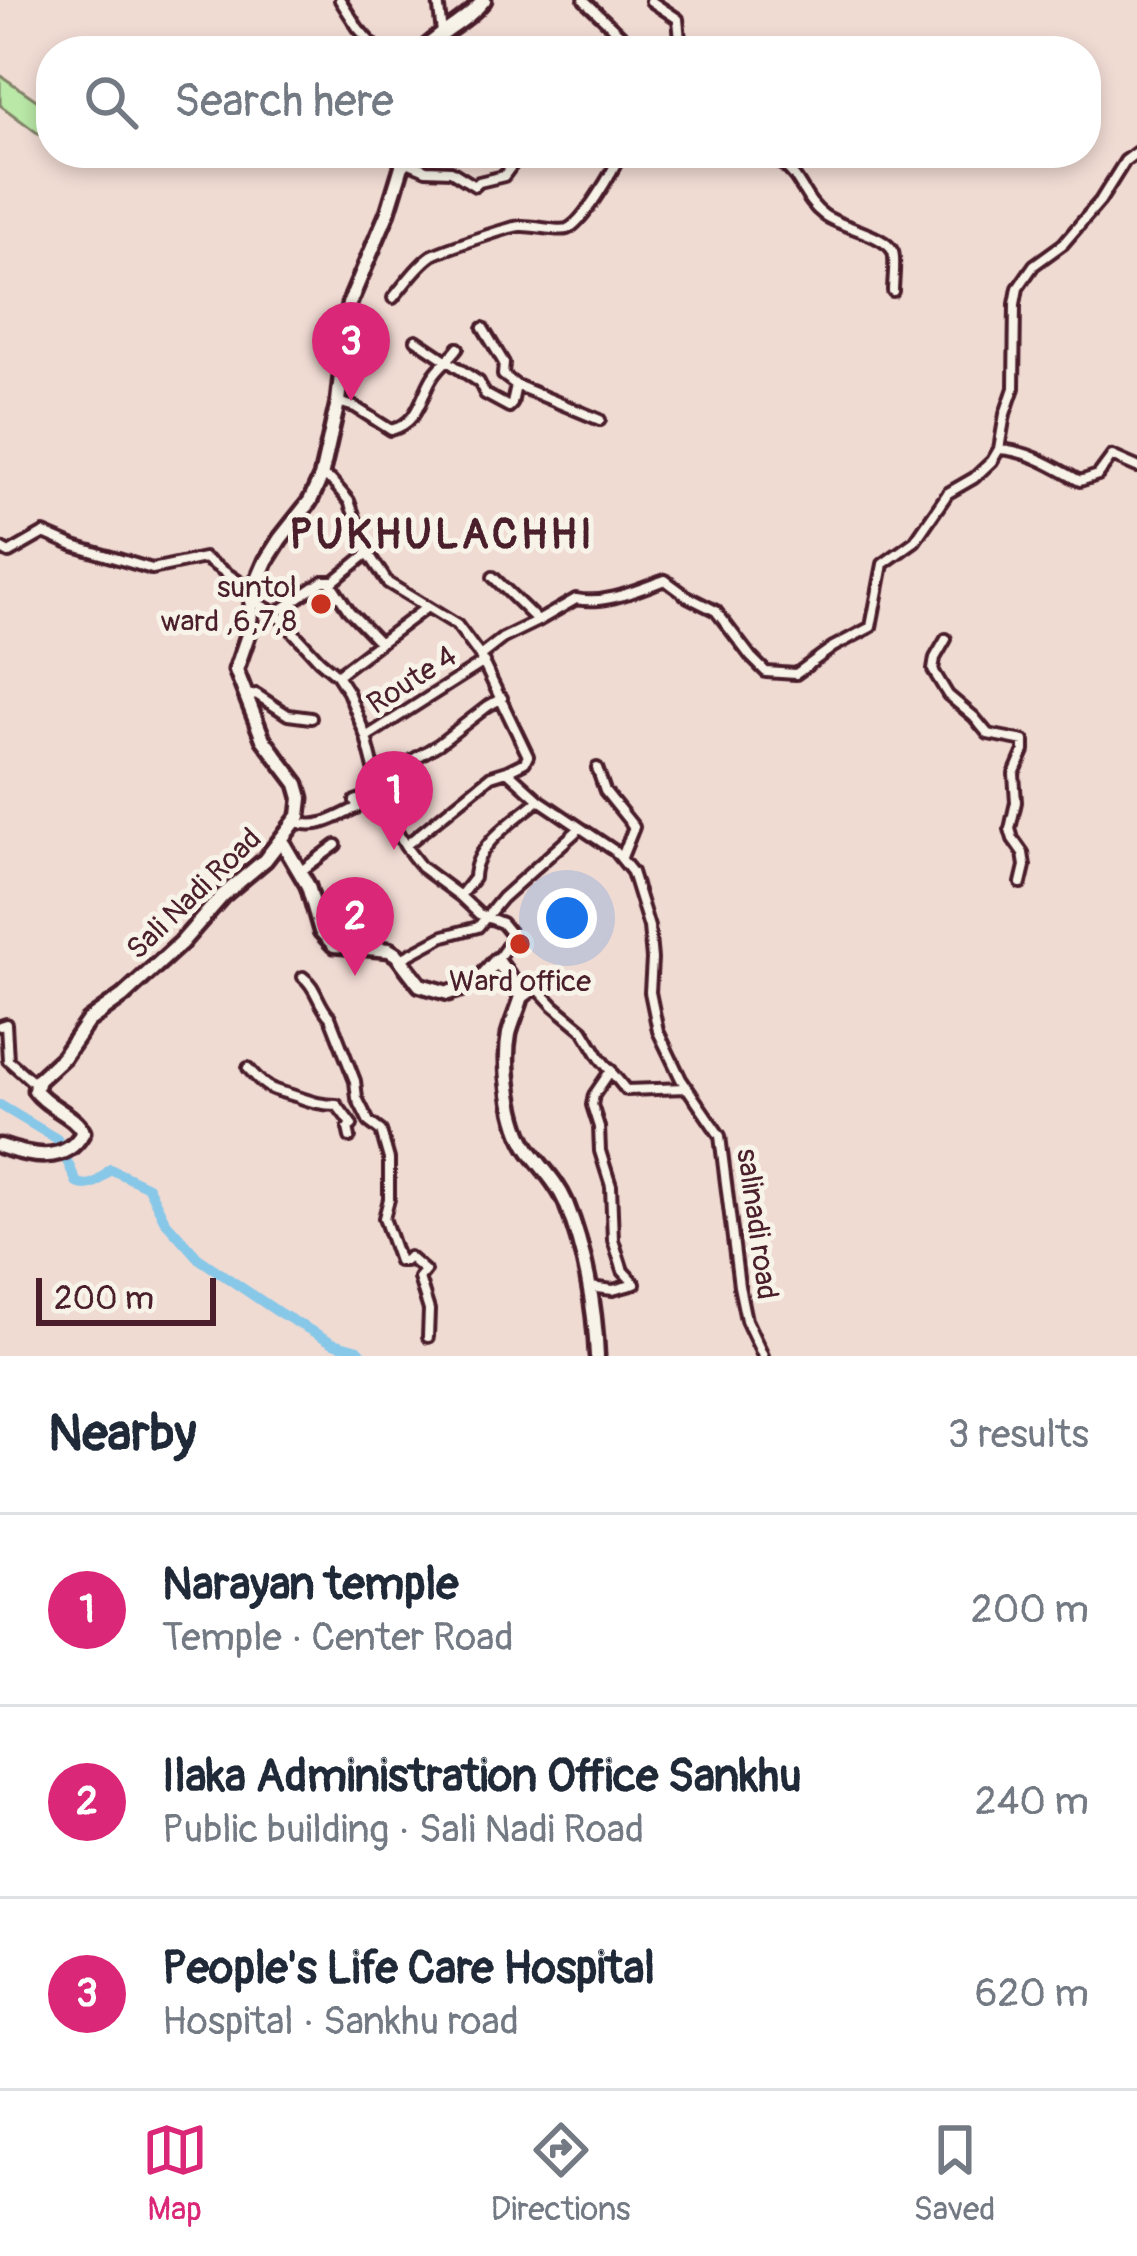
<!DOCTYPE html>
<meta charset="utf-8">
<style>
body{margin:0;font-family:Pangolin,sans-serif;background:#f6f6f7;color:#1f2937}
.scale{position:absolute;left:36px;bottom:30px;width:180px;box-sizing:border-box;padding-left:12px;border:6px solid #4a1f2b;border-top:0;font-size:33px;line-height:42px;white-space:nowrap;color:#4a1f2b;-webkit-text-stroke:9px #f7f3e8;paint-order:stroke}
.you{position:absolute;left:567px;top:918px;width:42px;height:42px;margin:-30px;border:9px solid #fff;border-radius:50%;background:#1a73e8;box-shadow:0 0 0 18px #1a73e833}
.badge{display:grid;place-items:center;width:78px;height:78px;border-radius:50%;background:#db2777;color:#fff;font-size:39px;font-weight:700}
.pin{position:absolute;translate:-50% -99px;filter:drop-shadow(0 3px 6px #0008)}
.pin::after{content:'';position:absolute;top:63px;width:42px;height:36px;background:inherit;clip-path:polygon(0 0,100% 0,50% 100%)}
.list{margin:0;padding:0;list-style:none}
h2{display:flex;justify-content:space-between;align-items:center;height:156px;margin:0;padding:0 48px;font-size:51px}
h2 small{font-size:39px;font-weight:400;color:#747a83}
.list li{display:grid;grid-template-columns:78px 1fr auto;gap:36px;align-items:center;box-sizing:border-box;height:192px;padding:0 48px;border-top:3px solid #e0e1e3}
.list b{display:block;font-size:45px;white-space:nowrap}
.list p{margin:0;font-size:39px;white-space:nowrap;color:#747a83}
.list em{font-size:39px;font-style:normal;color:#747a83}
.icon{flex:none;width:66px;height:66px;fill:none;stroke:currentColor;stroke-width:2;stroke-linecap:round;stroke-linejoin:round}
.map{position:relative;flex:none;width:1137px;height:1356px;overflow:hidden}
.search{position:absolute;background:#fff;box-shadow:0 6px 18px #0003;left:36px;right:36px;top:36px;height:132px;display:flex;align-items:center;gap:30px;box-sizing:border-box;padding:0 42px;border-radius:48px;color:#747a83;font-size:45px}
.sheet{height:732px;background:#fff}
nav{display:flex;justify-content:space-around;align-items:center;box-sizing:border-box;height:168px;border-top:3px solid #e0e1e3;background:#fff;font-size:33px;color:#747a83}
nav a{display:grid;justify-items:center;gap:6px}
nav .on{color:#db2777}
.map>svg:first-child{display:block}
.green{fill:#b9e8a7;stroke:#828469;stroke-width:3}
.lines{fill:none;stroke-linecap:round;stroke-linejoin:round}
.river{stroke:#87c7e8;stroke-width:10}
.minor-casing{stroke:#4a1f2b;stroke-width:16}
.major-casing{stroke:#4a1f2b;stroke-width:21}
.minor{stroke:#f7f3e8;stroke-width:8}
.major{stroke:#f7f3e8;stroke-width:12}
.poi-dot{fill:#c8321e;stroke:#f7f3e8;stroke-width:4.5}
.labels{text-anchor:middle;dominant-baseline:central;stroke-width:10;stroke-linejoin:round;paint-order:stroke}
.poi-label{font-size:30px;fill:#4a1f2b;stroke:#f7f3e8;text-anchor:end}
.street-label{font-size:30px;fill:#4a1f2b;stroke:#f7f3e8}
.district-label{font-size:42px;font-weight:bold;letter-spacing:3px;fill:#4a1f2b;stroke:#f7f3e8}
</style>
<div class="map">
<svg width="1137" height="1356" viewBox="0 0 1137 1356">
<rect width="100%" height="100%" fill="#f0dbd3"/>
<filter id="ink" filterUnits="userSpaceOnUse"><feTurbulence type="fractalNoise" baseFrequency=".00833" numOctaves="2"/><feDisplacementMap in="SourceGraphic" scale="24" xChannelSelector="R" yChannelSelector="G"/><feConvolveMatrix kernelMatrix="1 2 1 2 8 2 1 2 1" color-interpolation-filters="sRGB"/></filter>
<g filter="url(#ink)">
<!-- green -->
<path class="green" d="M0,75l51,35v29l-15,-7 -36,-27z"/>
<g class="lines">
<!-- river -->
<path class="river" d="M0,1105l57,34 20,44c15,6 23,-3 33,-14l38,18 17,34 33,37 80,54 55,31 25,7 6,6"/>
<!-- minor casing -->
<g class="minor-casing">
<path id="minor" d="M340,0l18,28 20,23
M438,0l4,33
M584,0l53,51
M651,1l27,18 2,21 -10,11
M764,153c12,6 23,13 31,24 10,14 14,27 29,38 16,12 62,20 69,37 3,8 0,29 0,39
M405,161l21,9 25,1 24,15 4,-4 25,-6 17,-23
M393,298c12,-14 23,-31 38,-42 5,-4 81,-30 89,-30 13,-1 37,6 47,3 16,-6 47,-60 54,-76
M416,340l63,42 6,12 24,13 3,-3 4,-19 -13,-10 1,-12 -21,-35
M516,385l84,35
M338,402l17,5 36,23c28,-7 29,-32 41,-52 6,-11 19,-20 26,-30
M999,449c31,2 55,18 81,32l18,-6 14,-19 25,11
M321,477l10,3 18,21 19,52 20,30 69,42 23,31 48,100 -3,6 -18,9 32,29 76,51 17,21 17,55 3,32 -2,33 8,39 23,48 39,57 19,150 7,34 17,36
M0,548l9,5 35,-20 30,13 78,23 52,-11 49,33
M493,577l45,44
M330,582l19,29 31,32
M253,601l23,12 43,47 18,15 11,17 18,45 18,71 21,38 16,21 39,29 19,18 23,9 9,11v6l-14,20
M276,613l47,-32h11l34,-28
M946,639l-11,19 -2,12 15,25 26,22 14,17 36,7v10l-10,23 2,28 -6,27 3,10 10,14 2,13 -4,17
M480,656l23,-18 35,-17 38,-22c30,6 61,-9 89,-19l23,17 28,14 35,46 15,15 30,2 37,-27 38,-20 12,-63 32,-23 33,-48 26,-15 18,-17 7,-12 6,-35 9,-26 1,-84 3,-16 16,-23 29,-21 37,-43 25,-40 12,-9
M337,675l90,-68
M247,696l9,-2 32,21 23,3
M366,737l118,-75
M597,768l8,23 29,36 -12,30
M377,781l62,-37 49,-38 14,-8
M296,822c23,8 41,-5 62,-15l-3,-6 25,-9
M405,846l86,-70 16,-5
M301,871l35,-26
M460,896l14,-18c0,-33 42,-59 65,-78
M401,959l43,-23 34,-9 24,-29 77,-69
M303,977c13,9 15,28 27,40l25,64 2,17 12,24 12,9 8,28v40l-5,19 15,43h6l4,-4 16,14 -6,7 10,32 -1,27
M522,999l12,-9 6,1 14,15 29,24 17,28 26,32 61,-2
M0,1026l6,-2 2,36 27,24
M248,1068c21,24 22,20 50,29 15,5 23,8 39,8l15,20 -4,3 2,9
M590,1287l23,3 22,-6 -12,-13 -10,-31 -2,-54 -11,-35 -1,-24 -7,-22 2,-10 17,-25"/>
</g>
<!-- major casing -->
<g class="major-casing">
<path id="major" d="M422,51c19,-19 45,-30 62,-51
M281,840l27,46 13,45 13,14 55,5 8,5 23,30 28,8 29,-10 20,-23 22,31 2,8c-3,11 -9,23 -12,35 -6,31 2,90 20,116 13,18 28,32 37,53 19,47 29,103 31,153
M0,1146c29,10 66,19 83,-14 -9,-18 -35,-24 -48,-42l3,-10 25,-23 25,-36 35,-25 58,-53 41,-47 43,-36 34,-44 2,-18 -4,-14 -34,-45 -27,-69 13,-38 4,-41 13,-30 14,-22 30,-38 11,-24 17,-75 11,-98 39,-92 18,-59"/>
</g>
<!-- minor -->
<use href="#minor" class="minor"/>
<!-- major -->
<use href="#major" class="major"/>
</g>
</g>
<!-- markers -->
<g class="poi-dot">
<circle cx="321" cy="604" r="12"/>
<circle cx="520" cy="944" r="12"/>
</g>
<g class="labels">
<!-- poi labels -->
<g class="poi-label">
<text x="297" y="587">suntol<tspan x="297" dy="34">ward ,6,7,8</tspan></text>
<text x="520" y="981" text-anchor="middle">Ward office</text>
</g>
<!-- street labels -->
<g class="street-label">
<text transform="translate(412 680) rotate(-33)">Route 4</text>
<text transform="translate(194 894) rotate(-44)">Sali Nadi Road</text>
<text transform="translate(757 1224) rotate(82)">salinadi road</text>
</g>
<!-- district labels -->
<g class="district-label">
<text x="442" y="535">PUKHULACHHI</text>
</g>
</g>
</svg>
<div class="scale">200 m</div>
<div class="you"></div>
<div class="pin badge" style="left:394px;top:850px">1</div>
<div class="pin badge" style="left:355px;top:976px">2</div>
<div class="pin badge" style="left:351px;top:401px">3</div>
<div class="search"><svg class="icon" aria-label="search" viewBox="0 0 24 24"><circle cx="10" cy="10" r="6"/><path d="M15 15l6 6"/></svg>Search here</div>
</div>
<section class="sheet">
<h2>Nearby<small>3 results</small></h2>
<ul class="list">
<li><span class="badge">1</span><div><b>Narayan temple</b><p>Temple · Center Road</p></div><em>200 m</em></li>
<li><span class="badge">2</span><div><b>Ilaka Administration Office Sankhu</b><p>Public building · Sali Nadi Road</p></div><em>240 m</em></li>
<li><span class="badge">3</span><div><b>People's Life Care Hospital</b><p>Hospital · Sankhu road</p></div><em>620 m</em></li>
</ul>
</section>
<nav>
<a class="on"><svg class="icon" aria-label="map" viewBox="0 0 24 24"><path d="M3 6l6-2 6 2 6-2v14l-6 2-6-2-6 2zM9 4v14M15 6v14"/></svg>Map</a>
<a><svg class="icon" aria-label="directions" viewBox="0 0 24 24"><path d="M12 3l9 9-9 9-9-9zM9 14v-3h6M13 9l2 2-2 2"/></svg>Directions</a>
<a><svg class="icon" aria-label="saved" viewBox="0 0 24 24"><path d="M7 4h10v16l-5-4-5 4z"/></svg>Saved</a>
</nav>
